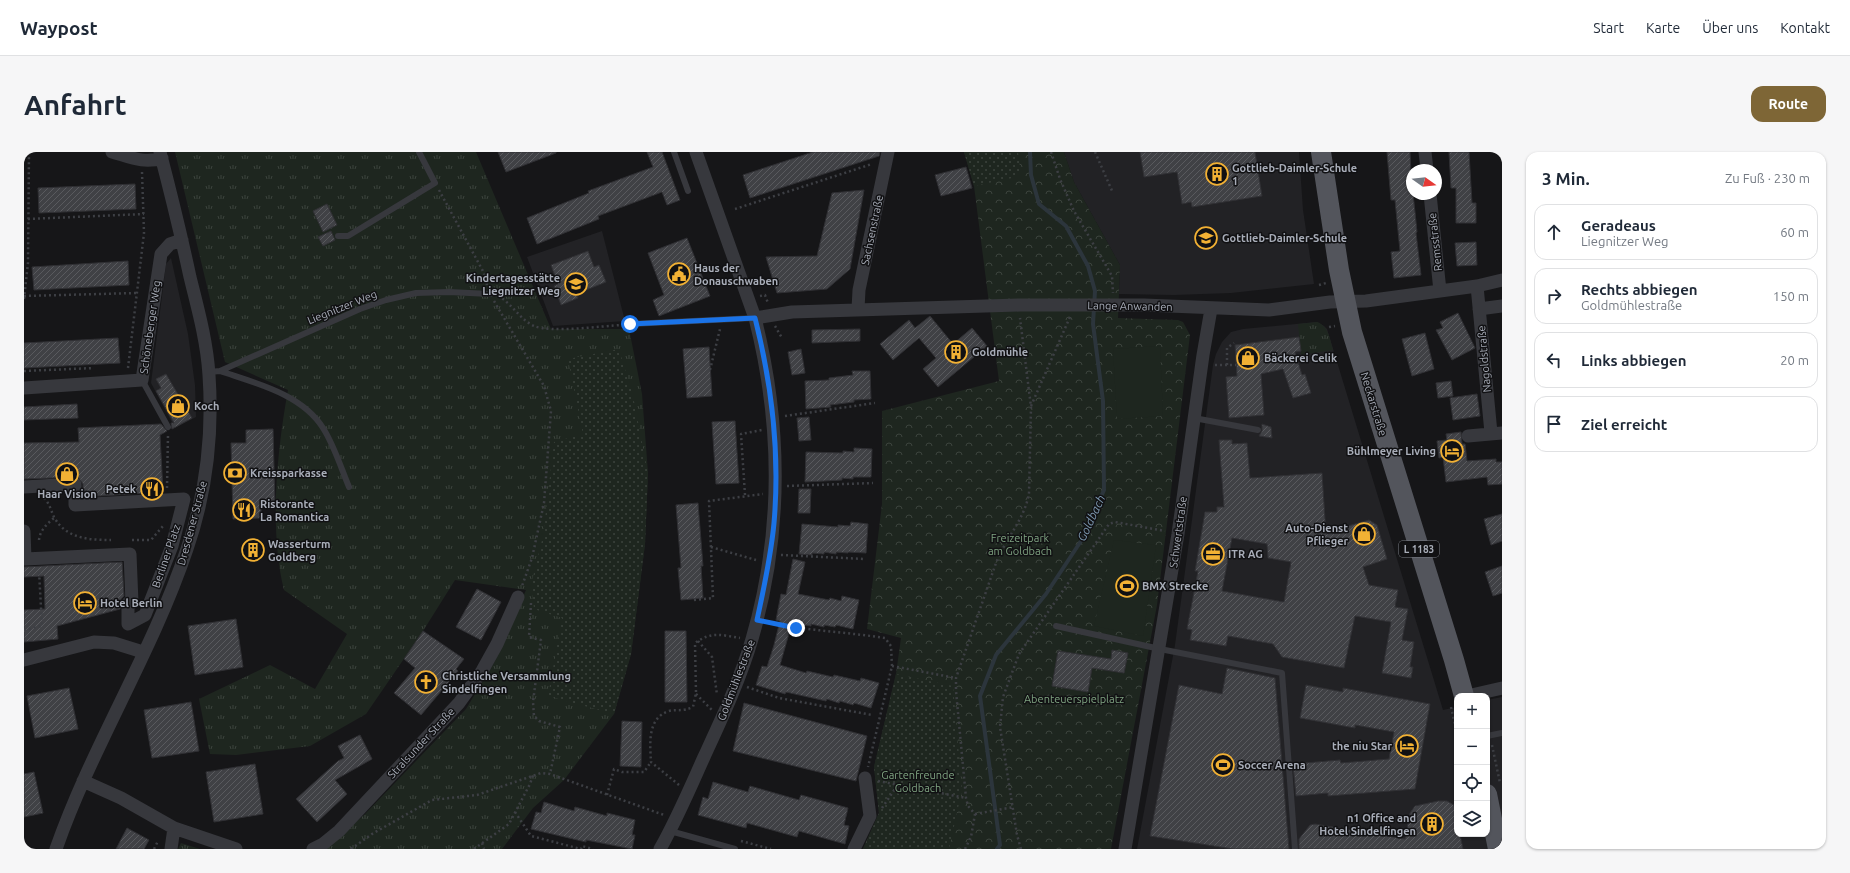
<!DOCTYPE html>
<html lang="de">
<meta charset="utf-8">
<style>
body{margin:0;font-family:Ubuntu,sans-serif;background:#f6f6f7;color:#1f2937}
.controls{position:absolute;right:12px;bottom:12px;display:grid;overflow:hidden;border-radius:8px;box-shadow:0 1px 3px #0004}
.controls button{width:36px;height:36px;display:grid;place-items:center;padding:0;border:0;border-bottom:1px solid #e0e1e3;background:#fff;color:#1f2937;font:20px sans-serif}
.compass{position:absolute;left:1382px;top:12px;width:36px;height:36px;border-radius:50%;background:#fff;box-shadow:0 1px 3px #0004;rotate:105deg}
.stop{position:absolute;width:12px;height:12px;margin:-9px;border:3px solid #1a73e8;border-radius:50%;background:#fff}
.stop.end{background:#1a73e8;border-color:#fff;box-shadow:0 1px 4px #0008}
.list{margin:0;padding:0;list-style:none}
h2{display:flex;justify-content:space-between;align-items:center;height:52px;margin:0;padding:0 16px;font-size:17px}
h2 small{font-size:13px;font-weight:400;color:#747a83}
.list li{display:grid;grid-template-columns:26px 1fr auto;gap:12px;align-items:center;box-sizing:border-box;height:56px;margin:0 8px 8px;padding:0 8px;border:1px solid #e0e1e3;border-radius:12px}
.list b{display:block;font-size:15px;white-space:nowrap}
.list p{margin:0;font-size:13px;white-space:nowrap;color:#747a83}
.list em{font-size:13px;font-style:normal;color:#747a83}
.icon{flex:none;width:22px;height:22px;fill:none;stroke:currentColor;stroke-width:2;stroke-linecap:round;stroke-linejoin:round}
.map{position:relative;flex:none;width:1478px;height:697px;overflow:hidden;border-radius:12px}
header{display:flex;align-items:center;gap:24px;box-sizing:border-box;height:56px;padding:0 20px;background:#fff;border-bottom:1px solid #e0e1e3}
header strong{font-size:19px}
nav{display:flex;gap:22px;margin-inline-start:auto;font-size:14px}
.intro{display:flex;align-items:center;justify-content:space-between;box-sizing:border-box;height:96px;padding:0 24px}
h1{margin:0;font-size:28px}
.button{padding:10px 18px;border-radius:12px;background:#7e6636;color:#fff;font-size:14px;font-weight:700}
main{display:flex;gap:24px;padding:0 24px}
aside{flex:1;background:#fff;border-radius:12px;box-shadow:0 1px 3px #0004}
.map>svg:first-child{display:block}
.built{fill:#222225}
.grass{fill:url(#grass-tufts)}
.forest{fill:url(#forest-crowns)}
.garden{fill:url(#garden-dots)}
.pitch{fill:#1e261f}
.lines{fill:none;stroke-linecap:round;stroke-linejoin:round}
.stream{stroke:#2c353c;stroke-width:4}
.building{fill:url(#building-hatch);stroke:#303034;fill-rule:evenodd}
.path{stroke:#3d3f44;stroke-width:2.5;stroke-dasharray:2 3;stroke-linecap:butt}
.lane{stroke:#37383d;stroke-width:6}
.street{stroke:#37383d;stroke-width:13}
.primary{stroke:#53555c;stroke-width:20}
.route{stroke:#1a73e8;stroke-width:5}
.labels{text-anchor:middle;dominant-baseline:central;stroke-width:3;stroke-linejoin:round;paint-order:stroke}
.shield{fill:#111113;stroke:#7b7e86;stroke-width:1}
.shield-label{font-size:10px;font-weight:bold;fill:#a8adb8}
.poi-label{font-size:11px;font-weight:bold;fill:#a8adb8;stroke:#111113;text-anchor:start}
.street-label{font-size:11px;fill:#a8adb8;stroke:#111113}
.park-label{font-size:11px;fill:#7fa381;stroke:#111113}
.water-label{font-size:12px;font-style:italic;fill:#7f9bb3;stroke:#111113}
</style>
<header>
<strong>Waypost</strong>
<nav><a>Start</a><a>Karte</a><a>Über uns</a><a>Kontakt</a></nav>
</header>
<div class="intro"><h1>Anfahrt</h1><a class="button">Route</a></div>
<main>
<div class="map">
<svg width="1478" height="697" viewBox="0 0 1478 697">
<defs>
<pattern id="grass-tufts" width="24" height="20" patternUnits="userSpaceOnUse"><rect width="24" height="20" fill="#1e261f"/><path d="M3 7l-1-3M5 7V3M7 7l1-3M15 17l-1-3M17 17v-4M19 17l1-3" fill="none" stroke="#3c433d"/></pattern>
<pattern id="forest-crowns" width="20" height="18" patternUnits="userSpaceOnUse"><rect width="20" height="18" fill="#1e261f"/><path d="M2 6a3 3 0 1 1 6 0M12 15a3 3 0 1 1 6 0" fill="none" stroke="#3c433d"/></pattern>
<pattern id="garden-dots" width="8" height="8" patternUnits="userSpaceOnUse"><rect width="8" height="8" fill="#1e261f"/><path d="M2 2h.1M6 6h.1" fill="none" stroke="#3c433d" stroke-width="1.8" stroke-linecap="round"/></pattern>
<pattern id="building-hatch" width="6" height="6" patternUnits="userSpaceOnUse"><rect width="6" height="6" fill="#404145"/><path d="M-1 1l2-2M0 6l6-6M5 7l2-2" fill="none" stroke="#595a5e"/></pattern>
</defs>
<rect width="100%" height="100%" fill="#161618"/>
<!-- built -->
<path class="built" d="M1040,0h235l4,58 11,74 -83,9 -57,2 -55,-1 1,-29 -46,-83z
M578,79l23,90 -72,5 -26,-69z
M147,106l17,76 7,51 1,32 -21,11 -24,-45 15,-119z
M1293,170l7,4 3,3 116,381 14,-3v127h30v-134l15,-3v152h-365l38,-204 38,-280 3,-11 6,-12 9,-10 12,-3z"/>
<!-- grass -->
<path class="grass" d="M151,0h301l75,177h78l13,65 6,79 -3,71 -14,110 -17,60 -50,66 -31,28 -31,41h-178l5,-3 36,-32 101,-105 29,-48 31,-71 -71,-10 -32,51 -57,83 -56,32 -74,9 -26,-1 -11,-55 71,-34 45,24 32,-55 -63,-44c-15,-60 -7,-140 4,-200l-63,-28z
M1293,170c12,4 13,18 16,28l-32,5 -3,-31z
M157,691l19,6h-22z"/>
<!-- forest -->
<path class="forest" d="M940,0h100l10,30 46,83 -2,53 60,2 5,2 7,13 -33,270 -46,244h-248l16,-36 -5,-46 22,-93 5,-36 -34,-9 15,-125v-93l117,-30 -25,-195z"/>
<!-- garden -->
<path class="garden" d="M940,0h54l3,24 -47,10z
M595,197l14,47 15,77 -3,71 -14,110 -17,60 -66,-18 14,-78 -28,-9 -3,-24 12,-49 11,-94 29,-8 -15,-75z
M872,522l57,12 9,104 -13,59h-86l16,-36 -5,-46z"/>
<!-- pitch -->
<path class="pitch" d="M1136,194l3,70 -46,3 -4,-70z
M1090,388l42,5 -13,91 -49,-10z"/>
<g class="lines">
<!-- stream -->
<path class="stream" d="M973,697l3,-4 -20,-149 16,-41 50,-61 37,-56 21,-48 -1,-89 -10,-77 2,-33 -7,-25 -22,-40 -27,-22 -8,-29 -1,-23"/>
</g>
<!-- building -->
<path class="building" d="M474,0h58v1l-50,19z
M623,0h15l18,48 -13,5 -5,-13 -64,24 1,3 -62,25 -10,-26 62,-25 -1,-2 65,-24z
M789,0h67l-1,4 -129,42 -7,-23z
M1116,0h115l7,44 -70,11 -1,-5 -9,2 -5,-32 -33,5z
M1363,0h23l2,42h1l2,18 2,20 -1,1 5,42 -27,3 -3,-26 9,-1 -5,-51h-4z
M1425,0h20l3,51h4v20h-20v-35h-5z
M942,15l6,21 -31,8 -6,-21z
M111,32l1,25 -97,4 -1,-25z
M840,38l-14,79 -23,20 -50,4 -11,-36 51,-1 15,-63z
M303,52l10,21 -14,7 -10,-21z
M307,79l4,9 -12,6 -5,-9z
M663,86l23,58 -51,20 -6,-16 11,-5 -16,-42z
M1452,90l1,23 -20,1 -2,-23z
M564,99l6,16 5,-2 7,17 -30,12 2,4 -17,7 -7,-19 4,-2 -7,-19z
M104,109l1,24 -95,5 -2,-23z
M1434,161l17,35 -23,12 -16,-30 7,-2 -3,-6z
M906,164l23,28 19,-16 15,18 -49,41 -15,-18 13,-11 -17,-20 -26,22 -13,-16 29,-24 6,8z
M836,177v12l-48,2v-13z
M1401,181l9,36 -22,7 -10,-37z
M1275,185l2,14 -6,1 7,23 3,-1 6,19 -18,5 -10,-29 -22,5 3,41 -35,3 -3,-41 11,-1 -2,-31z
M94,186l2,25 -96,5v-25z
M685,195l3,49 -25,2 -4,-49z
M777,197l4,24 -13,2 -4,-23z
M828,219h18l1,28 -17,1v2l-24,3 1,2 -25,2 -1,-28 24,-1v-2l24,-3z
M142,222l26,44 -20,11 -1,-6h3l-18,-32 5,-3 -5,-9z
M1427,229l2,15 -15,2 -2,-15z
M1453,242l3,22 -27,4 -3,-22z
M53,252l1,14 -54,2v-13z
M785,265l2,23 -12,1 -2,-23z
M711,269l4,62 -23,1 -4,-62z
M137,272l6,7 -7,4 3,57 -80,5v-13l-5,-7 -54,2v-36l55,-1 -1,-14z
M1238,272l9,3 1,11 -13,-2 3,-5z
M249,277l2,78h-14v11l-28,1 -2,-76h15v-13z
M1437,280l1,12h3l2,17 29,-2v3h6v22l-14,1 -1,-8 -41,5 -3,-25 -4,1 -2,-17 10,-1 -1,-6z
M1195,288h13v4l15,-1 3,35 72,-5 4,61 19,-1 3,-7 21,-6 8,5 10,34 -24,8 6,18 29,5 -3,17 13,2 -6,31 12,2 -4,25h3l-2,11 -29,-5 9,-51 -36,-6 -11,52 -62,-11 -9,-13 -45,-8 -2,10 -36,-6 2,-10 -5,-1 11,-58h-3l10,-59h12v-5h7zM1208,386l35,6 1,14 23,4 -7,40 -62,-11z
M830,296l18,1 -1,28h-18v2l-11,-1v2l-37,2 1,-30 37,1v-2l11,1z
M775,337h12l-1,24h-12z
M674,351l5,63h-2l2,32 -22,2 -3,-32h3l-5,-63z
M1478,362v27l-11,4 -7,-26z
M827,370l17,2 -2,29 -18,-1v1l-12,-1v2l-12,-2v2l-12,-1v2l-13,-1 3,-30 36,3v-2l12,1z
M223.5 399a5.5 5.5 0 1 1 11 0a5.5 5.5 0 1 1-11 0Z
M769,407l12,3 -7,32 31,6 1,-2 11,3 1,-5 17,4 -6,29 -17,-4 -1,2 -11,-2v2l-13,-3v2l-19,-3 -12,42 26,8 1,-2 26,6 1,-2 26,6 1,-3 18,5 -8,25 -17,-5 -1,2 -13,-4 -1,2 -12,-4 -1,2 -40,-9 -1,2 -29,-9 6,-19 5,1 7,-22 6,-24 -4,-1 5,-26 5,1z
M98,410l2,34 -3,3 -1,10 -63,17 1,13 -34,3v-32l21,-1 -1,-33 -20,1v-10z
M1478,414v27l-9,3 -8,-24z
M453,437l24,13 -20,38 -25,-13z
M212,467l7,48 -48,8 -7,-49z
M399,479l41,28 -8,10 2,2 -37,44 -27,-22 21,-25 -11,-9z
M641,479h21l1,71h-22z
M1088,498l16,3 -4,20 -32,-5 -4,24 -36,-6 6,-35 53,8z
M1203,516l48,10 14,171h-56l-83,-13 29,-151 43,9z
M1282,533l37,7v-4l87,16 -15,85 -87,7v-3l-32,3 -3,-32 47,-4 1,3 48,-4 5,-27 -39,-7v3l-55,-10z
M45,536l9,41 -43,9 -8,-42z
M167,550l8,49 -47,7 -8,-48z
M720,551l123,33 -11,45 -123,-30z
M598,569l20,1 -1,45 -21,-1z
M336,583l12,24 -37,21 12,14 -30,28 -21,-23 42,-38 6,-3 -6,-12z
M231,612l8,50 -49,8 -8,-50z
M10,620l9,41 -19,4v-43z
M689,630l35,10 2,-6 49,14 2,-5 47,13 -4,17 5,1 -4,18 -46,-13 -2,6 -50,-14 -1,5 -48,-13 5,-18 5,2z
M1414,649h9l7,4 3,14v15h3l3,15h-164v-10l11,-14 5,-1 90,15 5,-26 5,-7z
M520,650l30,9 1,-4 32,9v-3l28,7 -3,15h3l-3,14 -46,-9v2l-55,-13 5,-17 5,1z
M103,676l22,12 -5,9h-28z"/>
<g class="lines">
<!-- path -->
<path class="path" d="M1027,0l9,27 14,32 38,65 1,17
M1071,0l18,41
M415,38l45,83 3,12
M711,57l137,-45
M4,67l116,-5
M1295,133l7,-2
M0,144l113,-3
M474,144c14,7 21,23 36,30 17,7 68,0 88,-1
M736,144l5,-1 3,8
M0,147l4,-36 1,-111
M470,149l50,85 7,25 -7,92 -12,55 -10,28
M751,174l7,12
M1305,175l6,-1
M1191,213h21
M1203,213v-17l7,-5
M104,216l16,-135 -2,-61
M686,218l10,-41
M0,219l70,-3
M1007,254l39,-89
M761,264l90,-13
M763,334l86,-3
M143,336l1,-53
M721,343l-4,-61 21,-4
M20,346c6,6 7,13 10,19 12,22 36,23 57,23
M15,388c1,-10 8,-16 15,-22
M108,388h19l12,-14
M687,395l45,13
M757,403l84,4
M670,448l19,-2 -4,-97 54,-7
M507,451l-2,34 12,3 -8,62 1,14 5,5 21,6 -10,47
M745,470c38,9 78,10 116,16l6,8 1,20 -24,101
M0,478l18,-4 -3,-55
M674,489l14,16 5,38
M868,514l64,12
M723,535l32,11 93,17
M672,542l16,16
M1427,555l6,27
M1468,593l8,38
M854,629l88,17
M655,633l-28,-23c-1,-18 -4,-44 18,-51 7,-2 13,1 24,-4l3,-14 -1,-50c17,-12 26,-8 45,-5
M583,643l7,-26 8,3h22l7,-10
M858,656l15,-22
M491,660l16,24 50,13 1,-3 11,3
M951,662l39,-7
M717,689l30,8
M458,691l2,6
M130,697l4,-8
M327,697l21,-15 60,-34 45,-5 64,-22 9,1 114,41
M450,697l35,-25 21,-40 3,-9
M941,697l6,-12 4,-23 -7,-8 -2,-8 -10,-107v-13l40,-115c9,-24 29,-44 33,-70l2,-86 -11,-89
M997,697l-4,-14 -17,-108 3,-30 16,-43 90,-130 6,-2 50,9"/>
<!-- lane -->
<path class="lane" d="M650,0l14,39
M314,84h10l87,-53 -16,-31
M606,172l125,-6
M196,219c35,12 82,23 103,57 11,17 18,40 26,59
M185,220l11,-1 140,-62 26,-9 30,-7 33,-1 41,2
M118,228l26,47
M1170,266l64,12
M1032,474l104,23 122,24 13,176
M1463,584l15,-3
M646,679l65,18"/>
<!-- street -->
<path class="street" d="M88,0c18,5 32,12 50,6
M1401,0l2,18
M1406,42l10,97
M1453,134l14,147
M834,157l1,-19 29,-138
M1455,157l23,-3
M731,166l37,-6 228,-7h124l125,5 61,-8 36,-1 111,-15 25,-6
M0,236l118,-8 19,-126 9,-10 12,-4
M1444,284l34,-3
M0,335l51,-3v21l109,-6 -12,47 -27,69 -17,9v-21h4l-2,-49 -105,5 -1,-28
M0,508l70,-18 20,1 29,9
M1443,544l35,-8
M59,629l38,17 53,30 62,21
M32,697c36,-103 96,-196 131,-300 19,-55 26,-116 22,-174 -2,-33 -11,-66 -19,-98 -9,-42 -19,-83 -30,-125
M147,697l3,-21
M289,697l10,-5 16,-13 120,-128 23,-32 15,-27 21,-47
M636,697c17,-30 30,-61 44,-92 18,-39 36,-77 48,-118 31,-107 30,-214 3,-321l-59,-166
M830,697l16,-33 -5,-38
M1101,697l53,-315 25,-179 8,-46"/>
<!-- primary -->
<path class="primary" d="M1297,0l18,118 13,62 102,328 10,36
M1463,642l11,55"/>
</g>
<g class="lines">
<!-- route -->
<path class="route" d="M606,172l125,-6c17,67 25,136 19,205 -3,33 -10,65 -17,97l39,8"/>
</g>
<!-- icons -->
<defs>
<g id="building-ring" transform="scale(1.15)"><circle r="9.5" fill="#111113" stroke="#f2b134" stroke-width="1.5"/><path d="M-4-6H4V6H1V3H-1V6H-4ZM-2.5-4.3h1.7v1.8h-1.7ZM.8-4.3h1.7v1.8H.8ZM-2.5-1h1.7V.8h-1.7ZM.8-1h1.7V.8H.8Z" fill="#f2b134"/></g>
<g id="school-ring" transform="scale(1.15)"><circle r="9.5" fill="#111113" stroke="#f2b134" stroke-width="1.5"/><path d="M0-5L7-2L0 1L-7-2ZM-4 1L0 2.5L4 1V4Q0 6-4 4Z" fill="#f2b134"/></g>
<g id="civic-ring" transform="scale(1.15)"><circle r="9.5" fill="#111113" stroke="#f2b134" stroke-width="1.5"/><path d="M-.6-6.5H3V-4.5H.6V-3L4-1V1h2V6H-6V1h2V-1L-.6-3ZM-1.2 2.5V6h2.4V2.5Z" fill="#f2b134"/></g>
<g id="shop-ring" transform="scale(1.15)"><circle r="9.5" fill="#111113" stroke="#f2b134" stroke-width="1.5"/><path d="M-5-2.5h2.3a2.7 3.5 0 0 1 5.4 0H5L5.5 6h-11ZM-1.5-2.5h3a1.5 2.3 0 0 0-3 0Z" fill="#f2b134"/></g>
<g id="hotel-ring" transform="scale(1.15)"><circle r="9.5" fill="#111113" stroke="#f2b134" stroke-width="1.5"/><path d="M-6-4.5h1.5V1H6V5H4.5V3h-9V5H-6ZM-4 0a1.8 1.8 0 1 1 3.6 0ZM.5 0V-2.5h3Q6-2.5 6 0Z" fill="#f2b134"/></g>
<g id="bank-ring" transform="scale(1.15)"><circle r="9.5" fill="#111113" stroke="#f2b134" stroke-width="1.5"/><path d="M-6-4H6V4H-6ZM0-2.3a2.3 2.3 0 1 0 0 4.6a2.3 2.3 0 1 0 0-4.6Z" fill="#f2b134"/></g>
<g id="restaurant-ring" transform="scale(1.15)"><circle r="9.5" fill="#111113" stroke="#f2b134" stroke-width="1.5"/><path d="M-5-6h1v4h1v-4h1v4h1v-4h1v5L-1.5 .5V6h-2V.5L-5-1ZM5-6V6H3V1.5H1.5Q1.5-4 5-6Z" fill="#f2b134"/></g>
<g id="office-ring" transform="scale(1.15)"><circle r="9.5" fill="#111113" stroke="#f2b134" stroke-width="1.5"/><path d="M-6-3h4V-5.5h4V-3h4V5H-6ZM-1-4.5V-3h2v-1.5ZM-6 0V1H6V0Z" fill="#f2b134"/></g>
<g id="stadium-ring" transform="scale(1.15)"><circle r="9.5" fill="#111113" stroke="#f2b134" stroke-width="1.5"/><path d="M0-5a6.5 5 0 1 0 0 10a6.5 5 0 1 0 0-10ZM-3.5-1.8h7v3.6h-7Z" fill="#f2b134"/></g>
<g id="church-ring" transform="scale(1.15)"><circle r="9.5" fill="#111113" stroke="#f2b134" stroke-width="1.5"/><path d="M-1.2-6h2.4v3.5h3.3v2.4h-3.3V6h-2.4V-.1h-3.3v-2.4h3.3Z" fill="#f2b134"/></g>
</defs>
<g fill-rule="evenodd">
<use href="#building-ring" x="1193" y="22"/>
<use href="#school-ring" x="1182" y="86"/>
<use href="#civic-ring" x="655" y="122"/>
<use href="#school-ring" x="552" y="132"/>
<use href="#building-ring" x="932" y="200"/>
<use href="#shop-ring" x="1224" y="206"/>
<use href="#shop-ring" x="154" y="254"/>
<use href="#hotel-ring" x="1428" y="299"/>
<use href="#bank-ring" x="211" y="321"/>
<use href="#shop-ring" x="43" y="322"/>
<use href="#restaurant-ring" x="128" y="337"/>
<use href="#restaurant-ring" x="220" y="358"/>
<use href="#shop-ring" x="1340" y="382"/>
<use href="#building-ring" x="229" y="398"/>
<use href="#office-ring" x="1189" y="402"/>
<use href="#stadium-ring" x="1103" y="434"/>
<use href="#hotel-ring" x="61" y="451"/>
<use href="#church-ring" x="402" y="530"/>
<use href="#hotel-ring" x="1383" y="594"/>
<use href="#stadium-ring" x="1199" y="613"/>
<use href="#building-ring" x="1408" y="672"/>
</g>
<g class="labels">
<!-- shield labels -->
<rect class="shield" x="1375" y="389" width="40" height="16" rx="3"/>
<g class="shield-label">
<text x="1395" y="397">L 1183</text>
</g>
<!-- poi labels -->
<g class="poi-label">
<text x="1208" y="16">Gottlieb-Daimler-Schule<tspan x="1208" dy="13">1</tspan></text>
<text x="1198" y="86">Gottlieb-Daimler-Schule</text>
<text x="670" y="116">Haus der<tspan x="670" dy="13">Donauschwaben</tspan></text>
<text x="536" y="126" text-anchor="end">Kindertagesstätte<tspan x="536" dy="13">Liegnitzer Weg</tspan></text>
<text x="948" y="200">Goldmühle</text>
<text x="1240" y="206">Bäckerei Celik</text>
<text x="170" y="254">Koch</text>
<text x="1412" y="299" text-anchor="end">Bühlmeyer Living</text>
<text x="226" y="321">Kreissparkasse</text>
<text x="112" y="337" text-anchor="end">Petek</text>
<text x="43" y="342" text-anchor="middle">Haar Vision</text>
<text x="236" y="352">Ristorante<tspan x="236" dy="13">La Romantica</tspan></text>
<text x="1324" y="376" text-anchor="end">Auto-Dienst<tspan x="1324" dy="13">Pflieger</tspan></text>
<text x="244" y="392">Wasserturm<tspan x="244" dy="13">Goldberg</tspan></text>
<text x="1204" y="402">ITR AG</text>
<text x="1118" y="434">BMX Strecke</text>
<text x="76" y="451">Hotel Berlin</text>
<text x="418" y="524">Christliche Versammlung<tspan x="418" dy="13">Sindelfingen</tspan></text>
<text x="1368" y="594" text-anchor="end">the niu Star</text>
<text x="1214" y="613">Soccer Arena</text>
<text x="1392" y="666" text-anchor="end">n1 Office and<tspan x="1392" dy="13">Hotel Sindelfingen</tspan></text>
</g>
<!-- street labels -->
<g class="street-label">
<text transform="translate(848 78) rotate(-78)">Sachsenstraße</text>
<text transform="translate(1411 90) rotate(-96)">Remsstraße</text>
<text transform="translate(1106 154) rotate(1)">Lange Anwanden</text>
<text transform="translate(318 155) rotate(-22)">Liegnitzer Weg</text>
<text transform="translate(126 175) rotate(-82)">Schöneberger Weg</text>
<text transform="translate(1460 207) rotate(-95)">Nagoldstraße</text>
<text transform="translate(1350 252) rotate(73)">Neckarstraße</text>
<text transform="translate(168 371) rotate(-75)">Dresdener Straße</text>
<text transform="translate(1154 380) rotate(-82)">Schwertstraße</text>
<text transform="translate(142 404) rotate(-71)">Berliner Platz</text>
<text transform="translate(712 528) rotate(-69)">Goldmühlestraße</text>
<text transform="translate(397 591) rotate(-47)">Stralsunder Straße</text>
</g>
<!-- park labels -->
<g class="park-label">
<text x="996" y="386">Freizeitpark<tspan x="996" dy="13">am Goldbach</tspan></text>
<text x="1050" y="547">Abenteuerspielplatz</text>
<text x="894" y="623">Gartenfreunde<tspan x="894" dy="13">Goldbach</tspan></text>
</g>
<!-- water labels -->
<g class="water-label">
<text transform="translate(1067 366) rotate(-65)">Goldbach</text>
</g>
</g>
</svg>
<div class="controls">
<button>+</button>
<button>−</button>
<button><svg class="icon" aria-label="locate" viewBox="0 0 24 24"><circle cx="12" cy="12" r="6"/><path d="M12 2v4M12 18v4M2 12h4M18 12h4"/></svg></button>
<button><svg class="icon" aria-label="layers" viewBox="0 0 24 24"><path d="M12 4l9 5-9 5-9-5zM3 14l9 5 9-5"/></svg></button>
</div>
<svg class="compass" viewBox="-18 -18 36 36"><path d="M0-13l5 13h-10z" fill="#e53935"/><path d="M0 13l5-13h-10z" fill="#747a83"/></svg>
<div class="stop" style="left:606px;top:172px"></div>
<div class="stop end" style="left:772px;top:476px"></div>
</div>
<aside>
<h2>3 Min.<small>Zu Fuß · 230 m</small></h2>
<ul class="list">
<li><svg class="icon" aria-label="ahead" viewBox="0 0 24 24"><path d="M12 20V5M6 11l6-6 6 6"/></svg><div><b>Geradeaus</b><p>Liegnitzer Weg</p></div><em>60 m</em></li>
<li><svg class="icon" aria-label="right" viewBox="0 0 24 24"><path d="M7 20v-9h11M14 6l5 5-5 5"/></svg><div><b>Rechts abbiegen</b><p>Goldmühlestraße</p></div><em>150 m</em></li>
<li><svg class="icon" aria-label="left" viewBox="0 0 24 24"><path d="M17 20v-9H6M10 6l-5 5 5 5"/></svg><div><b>Links abbiegen</b></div><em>20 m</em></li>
<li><svg class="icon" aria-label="arrive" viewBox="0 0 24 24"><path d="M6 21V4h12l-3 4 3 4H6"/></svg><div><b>Ziel erreicht</b></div></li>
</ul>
</aside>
</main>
